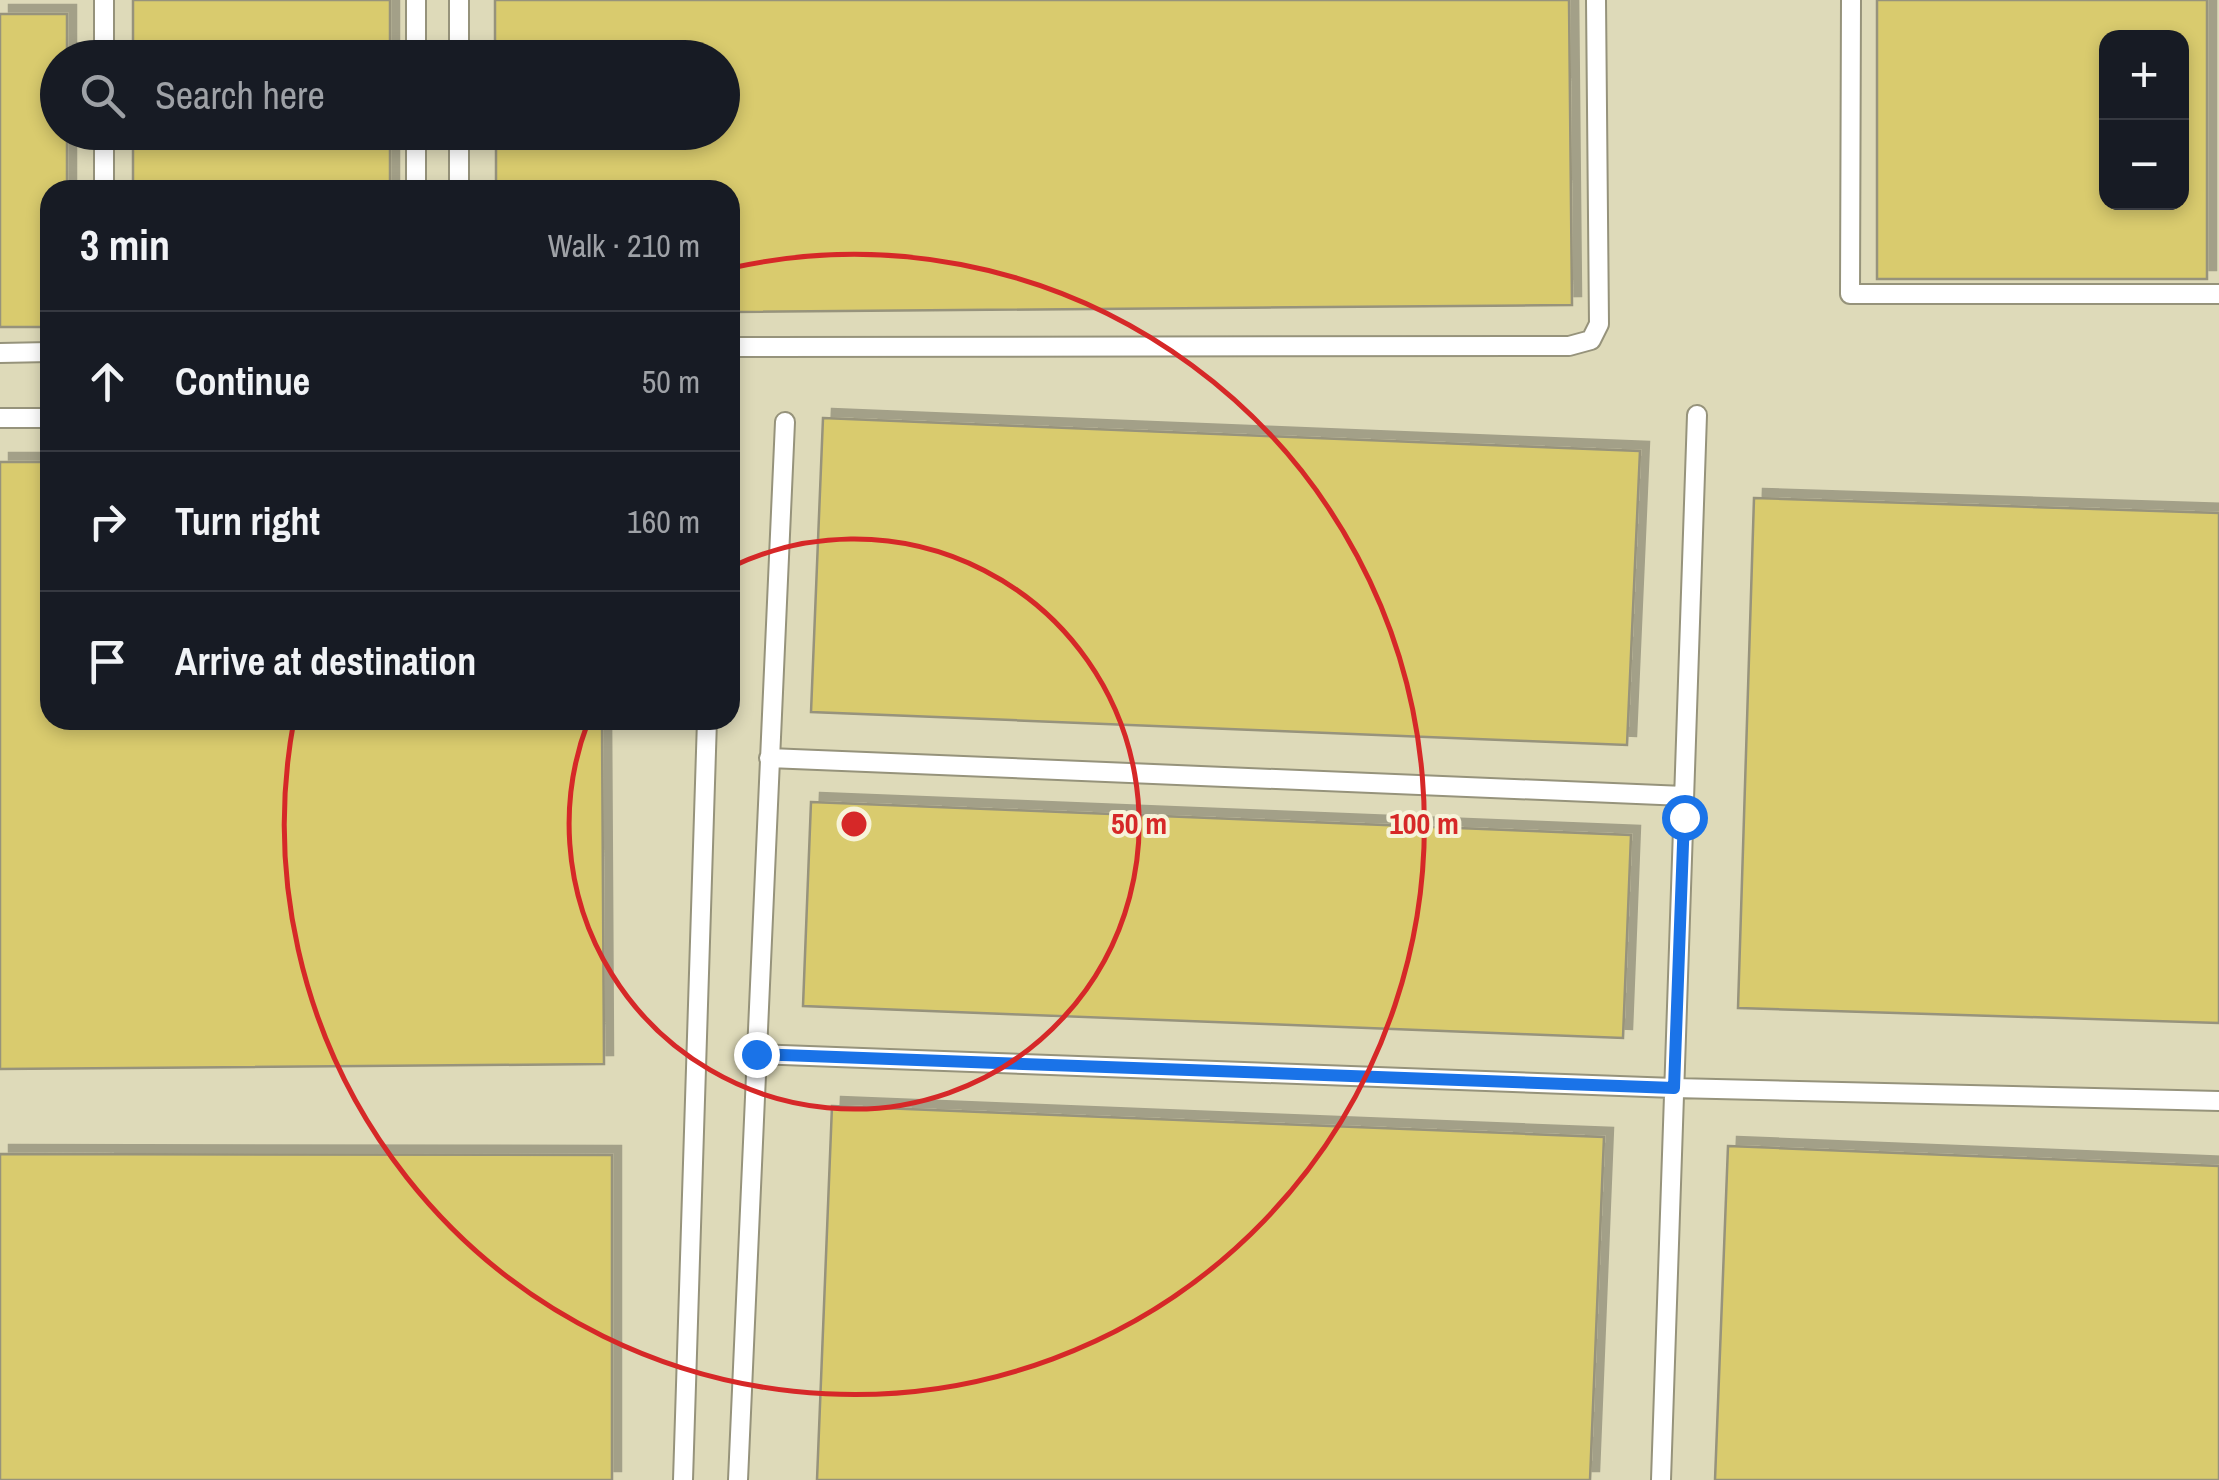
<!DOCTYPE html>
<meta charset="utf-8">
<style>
body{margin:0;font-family:"Archivo Narrow",sans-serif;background:#242831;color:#f1f3f6}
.controls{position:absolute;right:30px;top:30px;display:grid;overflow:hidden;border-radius:20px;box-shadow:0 5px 15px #0003}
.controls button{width:90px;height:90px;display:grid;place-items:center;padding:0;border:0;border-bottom:2px solid #363941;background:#171b24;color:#f1f3f6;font:50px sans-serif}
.stop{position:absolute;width:30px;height:30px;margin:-22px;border:8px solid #1a73e8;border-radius:50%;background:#fff}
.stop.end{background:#1a73e8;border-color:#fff;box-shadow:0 2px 10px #0008}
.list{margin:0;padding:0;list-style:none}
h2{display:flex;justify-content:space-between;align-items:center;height:130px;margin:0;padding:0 40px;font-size:42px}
h2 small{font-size:32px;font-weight:400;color:#9ea1a6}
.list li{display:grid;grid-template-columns:65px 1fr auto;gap:30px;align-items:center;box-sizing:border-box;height:140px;padding:0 40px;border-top:2px solid #363941}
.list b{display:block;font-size:38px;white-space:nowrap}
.list em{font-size:32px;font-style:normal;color:#9ea1a6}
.icon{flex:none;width:55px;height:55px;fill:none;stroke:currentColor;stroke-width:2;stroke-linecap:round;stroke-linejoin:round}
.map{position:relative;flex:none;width:2219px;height:1480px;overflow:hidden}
.search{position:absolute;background:#171b24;box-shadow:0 5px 15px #0003;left:40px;top:40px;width:700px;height:110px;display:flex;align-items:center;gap:25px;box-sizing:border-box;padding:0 35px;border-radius:55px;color:#9ea1a6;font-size:38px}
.panel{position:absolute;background:#171b24;box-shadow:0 5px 15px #0003;left:40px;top:180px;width:700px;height:550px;border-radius:30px}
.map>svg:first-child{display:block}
.built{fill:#dedab9;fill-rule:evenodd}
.building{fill:#d9cb6e;stroke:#97937b;stroke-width:2.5;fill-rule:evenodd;filter:url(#shadow)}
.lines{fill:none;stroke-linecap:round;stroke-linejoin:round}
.service-casing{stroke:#96937b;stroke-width:22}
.service{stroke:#fff;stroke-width:18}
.route{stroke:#1a73e8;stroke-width:12}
.ring{fill:none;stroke:#d62828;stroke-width:5}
.centre{fill:#d62828;stroke:#f7f3d9;stroke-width:5}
.ring-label{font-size:30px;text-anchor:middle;font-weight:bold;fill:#d62828;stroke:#f7f3d9;stroke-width:8;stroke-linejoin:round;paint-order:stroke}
</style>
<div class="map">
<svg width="2219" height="1480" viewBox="0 0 2219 1480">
<defs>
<filter id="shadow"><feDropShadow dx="9" dy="-9" stdDeviation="0" flood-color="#0004"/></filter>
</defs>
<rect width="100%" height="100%" fill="#e9e6cc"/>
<!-- built -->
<path class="built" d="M0,0h2219v1480h-2219zM2106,38h76v164h-76zM58,58h664v74h-664zM50,190h680v530h-680z"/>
<!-- building -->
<path class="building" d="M133,0h257v58h-257z
M495,0h1074l3,305 -842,7v-122h-234v-58h226v-74h-227z
M1877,0h330v279h-330zM2106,38h76v164h-76z
M0,14h67v44h-9v74h9v58h-17v137h-50z
M133,132h257v58h-257z
M823,418l817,33 -13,294 -816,-33z
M0,462h50v258h552l2,344 -604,5z
M1754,498l465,15v510l-481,-15z
M811,802l820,33 -8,203 -820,-32z
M832,1106l772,31 -14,343h-773z
M1728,1146l491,20v314h-504z
M0,1154l612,1v325h-612z"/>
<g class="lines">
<!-- service casing -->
<g class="service-casing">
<path id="service" d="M104,0v58
M416,0v58
M1851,0l-1,294h369
M459,58v-58
M104,132v58
M416,132v58
M459,190v-58
M730,347l839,-1 22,-6 8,-16 -3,-324
M0,353l50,-1
M0,418h50
M769,758l915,38
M755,1054l919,34 545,13
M683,1480l24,-760
M738,1480l47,-1058
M1661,1480l36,-1065"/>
</g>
<!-- service -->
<use href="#service" class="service"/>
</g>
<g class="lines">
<!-- route -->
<path class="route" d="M756,1054l918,34 10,-271"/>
</g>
<!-- distance rings -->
<g class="ring">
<path d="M731 567A285 285 0 1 1 588 722"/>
<path d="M731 268A570 570 0 1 1 294 720"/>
</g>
<circle cx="854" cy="824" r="15" class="centre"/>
<g class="ring-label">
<text x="1139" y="834">50 m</text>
<text x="1424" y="834">100 m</text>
</g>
</svg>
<div class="controls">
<button>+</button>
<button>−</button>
</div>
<div class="stop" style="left:1684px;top:817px"></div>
<div class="stop end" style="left:756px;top:1054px"></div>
<div class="search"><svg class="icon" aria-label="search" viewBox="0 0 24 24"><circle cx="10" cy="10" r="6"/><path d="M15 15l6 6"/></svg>Search here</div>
<section class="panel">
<h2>3 min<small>Walk · 210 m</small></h2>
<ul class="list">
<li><svg class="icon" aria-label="ahead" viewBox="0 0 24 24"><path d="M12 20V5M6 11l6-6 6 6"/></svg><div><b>Continue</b></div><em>50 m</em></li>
<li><svg class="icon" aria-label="right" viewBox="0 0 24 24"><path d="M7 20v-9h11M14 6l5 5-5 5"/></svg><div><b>Turn right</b></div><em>160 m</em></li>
<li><svg class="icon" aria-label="arrive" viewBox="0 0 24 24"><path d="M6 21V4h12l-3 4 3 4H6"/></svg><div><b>Arrive at destination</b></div></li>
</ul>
</section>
</div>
